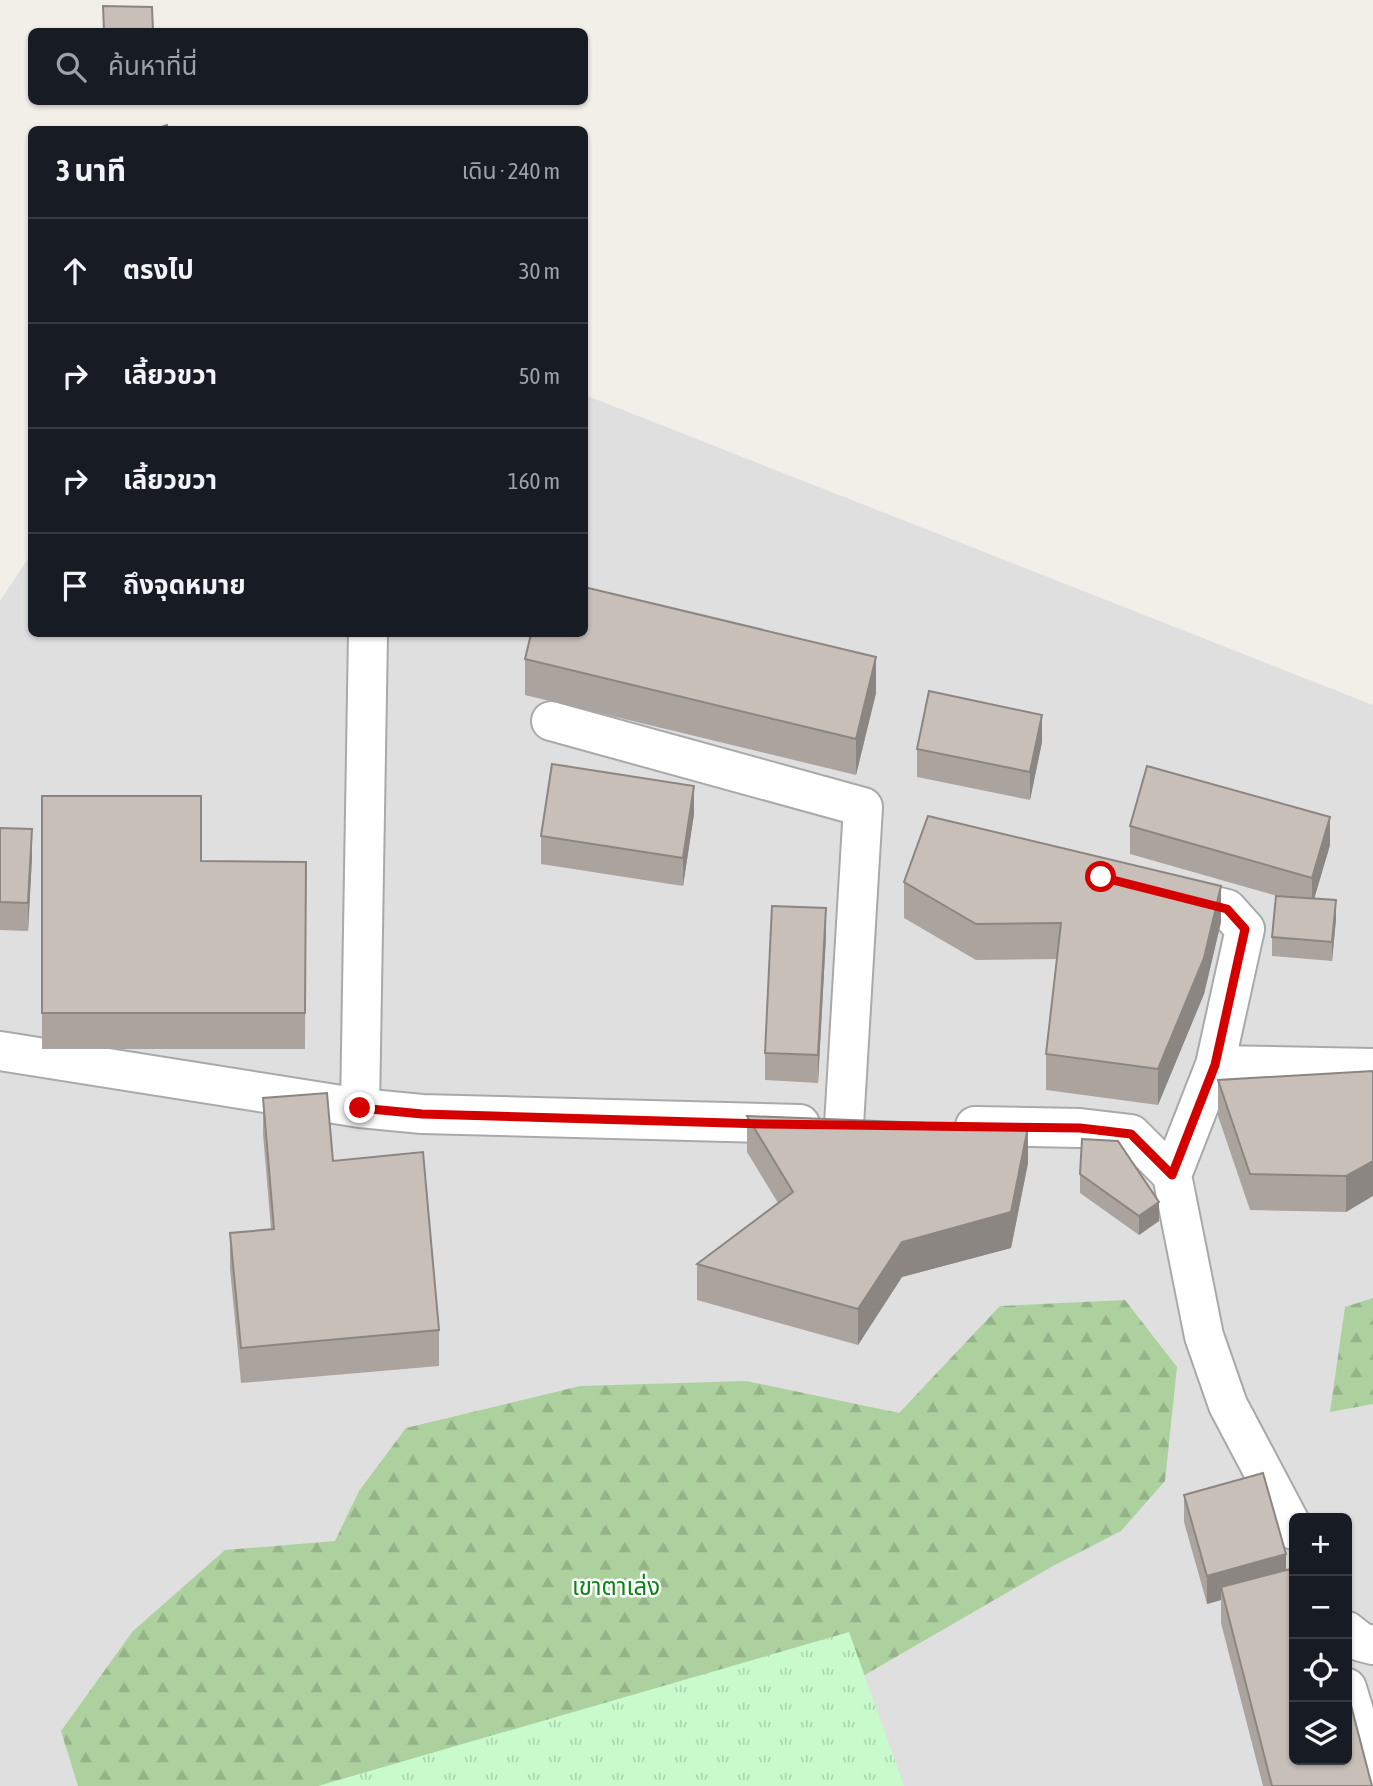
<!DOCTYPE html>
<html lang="th">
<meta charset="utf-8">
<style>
body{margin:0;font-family:"Asap Condensed","Noto Sans Thai",sans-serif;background:#242831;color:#f1f3f6}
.controls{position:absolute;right:21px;bottom:21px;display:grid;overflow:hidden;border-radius:10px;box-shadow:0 2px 5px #0004}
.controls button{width:63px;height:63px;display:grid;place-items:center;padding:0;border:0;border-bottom:2px solid #363941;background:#171b24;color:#f1f3f6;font:35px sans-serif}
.stop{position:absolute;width:21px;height:21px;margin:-16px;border:5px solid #d40000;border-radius:50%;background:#fff}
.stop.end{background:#d40000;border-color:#fff;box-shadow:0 2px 7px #0008}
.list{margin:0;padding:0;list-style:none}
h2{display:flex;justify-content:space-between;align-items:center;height:91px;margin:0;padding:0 28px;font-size:30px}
h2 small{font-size:23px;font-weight:400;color:#9ea1a6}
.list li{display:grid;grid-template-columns:46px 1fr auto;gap:21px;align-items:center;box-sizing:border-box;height:105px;padding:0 28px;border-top:2px solid #363941}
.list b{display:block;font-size:26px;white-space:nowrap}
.list em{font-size:23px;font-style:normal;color:#9ea1a6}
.icon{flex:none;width:38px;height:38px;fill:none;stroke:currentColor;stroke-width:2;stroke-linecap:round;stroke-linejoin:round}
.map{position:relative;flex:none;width:1373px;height:1786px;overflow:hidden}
.search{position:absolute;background:#171b24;box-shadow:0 2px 5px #0004;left:28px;top:28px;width:560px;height:77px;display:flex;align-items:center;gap:18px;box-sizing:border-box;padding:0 24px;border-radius:10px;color:#9ea1a6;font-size:26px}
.panel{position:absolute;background:#171b24;box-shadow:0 2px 5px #0004;left:28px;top:126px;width:560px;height:511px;border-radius:10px}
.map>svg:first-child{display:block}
.residential{fill:#e0dfdf;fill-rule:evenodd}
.forest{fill:url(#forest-firs)}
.park{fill:url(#park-tufts)}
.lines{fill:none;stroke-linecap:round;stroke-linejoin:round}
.minor-casing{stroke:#a9a9a9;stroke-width:42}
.minor{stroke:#fff;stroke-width:38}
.wall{fill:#aba49e}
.shaded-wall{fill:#8b8681}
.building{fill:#c7bfb8;stroke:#8b8681;stroke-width:2}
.route{stroke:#d40000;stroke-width:9}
.labels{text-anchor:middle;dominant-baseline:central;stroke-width:5;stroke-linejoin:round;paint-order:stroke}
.park-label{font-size:24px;fill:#0c8416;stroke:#fff}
</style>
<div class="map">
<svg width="1373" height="1786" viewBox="0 0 1373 1786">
<defs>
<pattern id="forest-firs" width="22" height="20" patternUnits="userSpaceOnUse" patternTransform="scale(1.75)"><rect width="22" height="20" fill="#add19e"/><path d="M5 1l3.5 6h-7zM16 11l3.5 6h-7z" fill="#95b388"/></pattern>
<pattern id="park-tufts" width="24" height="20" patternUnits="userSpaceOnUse" patternTransform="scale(1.75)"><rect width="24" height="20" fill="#c8facc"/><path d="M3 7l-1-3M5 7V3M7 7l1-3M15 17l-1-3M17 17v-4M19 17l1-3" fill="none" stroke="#acd6af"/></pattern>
</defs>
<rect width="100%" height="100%" fill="#f2efe9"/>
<!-- residential -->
<path class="residential" d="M585,395l788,310v1081h-1373v-1185l31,-47 1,80h552zM1294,1518h53v242h-53z"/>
<!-- forest -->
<path class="forest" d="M1373,1298v106l-43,8 15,-105z
M1125,1300l52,67 -12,114 -44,50 -68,35 -349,202 -36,18h-590l-17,-55 72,-100 92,-81 110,-9 24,-50 47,-63 174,-42 166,-5 153,32 101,-107z"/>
<!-- park -->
<path class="park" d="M849,1632l55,154h-586z"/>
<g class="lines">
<!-- minor casing -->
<g class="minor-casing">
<path id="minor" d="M551,721l312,86 -19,318
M1171,895l56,14 18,20 -30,136
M0,1051l360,57 62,6 378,10
M360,1108l8,-474
M975,1126l105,2 51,6 41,41 32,161 24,69 66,125
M1172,1175l43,-110 158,3
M1347,1631l14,11 12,3
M1347,1688l26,86"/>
</g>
<!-- minor -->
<use href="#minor" class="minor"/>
</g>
<!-- wall -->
<path class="wall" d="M525,659l351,34 -20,82 -331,-80z
M1042,742l-12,58 -113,-23v-28z
M42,796l159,65 105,1 -1,187h-263z
M694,814l-11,72 -142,-22v-28z
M1130,826l200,19 -16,54 22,20 -4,42 -60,-5v-19l5,-41 -147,-42z
M0,828l32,29 -4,74 -28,-1z
M904,882l317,40 -17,72 -46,111 -112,-15v-36l11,-95 -81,1 -72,-42z
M826,936l-8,147 -53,-3v-27z
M1373,1071l-27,141 -96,-2 -32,-94v-36z
M263,1098l70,63 106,169v36l-198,17 -11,-114v-36l41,-4 -8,-95z
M747,1116l281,47 -17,85 -109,29 -44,68 -161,-45v-36l81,-61 -31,-51z
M1080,1174l79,47 -20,14 -59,-42z
M1184,1495l102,75 86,216h-109l-42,-163v-23l-14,4 -23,-82z"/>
<!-- shaded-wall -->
<path class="shaded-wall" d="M876,657v36l-20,82v-36z
M1042,715v27l-12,58v-28z
M694,786v28l-11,72v-28z
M1330,817v28l-18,61v-28z
M32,829v28l-4,74v-28z
M1221,886v36l-17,72 -46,111v-36z
M1336,900v19l-4,42v-19z
M826,908v28l-8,147v-28z
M1028,1127v36l-17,85 -109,29 -44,68v-36l44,-67z
M1373,1161v35l-27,16v-36z
M1159,1202v19l-20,14v-19z
M1286,1554v28l-65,5v13l-14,4v-28z"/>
<!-- building -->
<path class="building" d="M103,6l49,1 1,25h-49z
M167,125l1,5h-16z
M584,587l292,70 -20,82 -331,-80 6,-25h53z
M929,691l113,24 -12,57 -113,-23z
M552,764l142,22 -11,72 -142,-22z
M1147,766l183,51 -18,61 -182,-52z
M42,796h159v65l105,1 -1,151h-263z
M928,816l293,70 -17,72 -46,111 -112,-15 15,-131 -85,1 -72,-42z
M0,828l32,1 -4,74 -28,-1z
M1276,896l60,4 -4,42 -60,-5z
M772,906l54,2 -8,147 -53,-2z
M1373,1071v90l-27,15 -96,-2 -32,-94z
M327,1093l6,68 90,-9 16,178 -198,18 -11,-115 44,-4 -11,-131z
M747,1116l281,11 -17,85 -109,30 -44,67 -161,-45 96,-72z
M1082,1139l36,2 41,61 -20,14 -59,-42z
M1263,1473l23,81 -79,22 -23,-81z
M1294,1568v192h53v-70l25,96h-100l-51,-199z"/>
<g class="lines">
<!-- route -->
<path class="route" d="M360,1108l62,6 344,10 314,4 51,6 41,41 43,-110 30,-136 -18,-20 -126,-32"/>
</g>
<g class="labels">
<!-- park labels -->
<g class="park-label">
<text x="616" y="1586">เขาตาเล่ง</text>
</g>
</g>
</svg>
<div class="controls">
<button>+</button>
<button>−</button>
<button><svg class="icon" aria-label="locate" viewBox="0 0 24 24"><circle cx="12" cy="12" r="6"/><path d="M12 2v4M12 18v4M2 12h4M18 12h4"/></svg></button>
<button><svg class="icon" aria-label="layers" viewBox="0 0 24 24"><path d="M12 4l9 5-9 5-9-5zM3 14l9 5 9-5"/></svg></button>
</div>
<div class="stop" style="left:1101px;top:877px"></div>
<div class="stop end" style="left:360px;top:1108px"></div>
<div class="search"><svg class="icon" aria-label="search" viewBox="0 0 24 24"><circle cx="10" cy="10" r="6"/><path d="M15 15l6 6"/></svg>ค้นหาที่นี่</div>
<section class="panel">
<h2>3 นาที<small>เดิน · 240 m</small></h2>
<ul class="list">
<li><svg class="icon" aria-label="ahead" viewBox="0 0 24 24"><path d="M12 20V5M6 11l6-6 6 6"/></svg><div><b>ตรงไป</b></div><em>30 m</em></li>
<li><svg class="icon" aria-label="right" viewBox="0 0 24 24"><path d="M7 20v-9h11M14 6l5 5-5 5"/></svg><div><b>เลี้ยวขวา</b></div><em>50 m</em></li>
<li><svg class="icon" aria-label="right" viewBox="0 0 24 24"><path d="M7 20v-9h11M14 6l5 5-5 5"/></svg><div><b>เลี้ยวขวา</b></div><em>160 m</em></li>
<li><svg class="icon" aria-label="arrive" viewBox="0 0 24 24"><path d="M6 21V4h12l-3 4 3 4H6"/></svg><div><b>ถึงจุดหมาย</b></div></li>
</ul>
</section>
</div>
